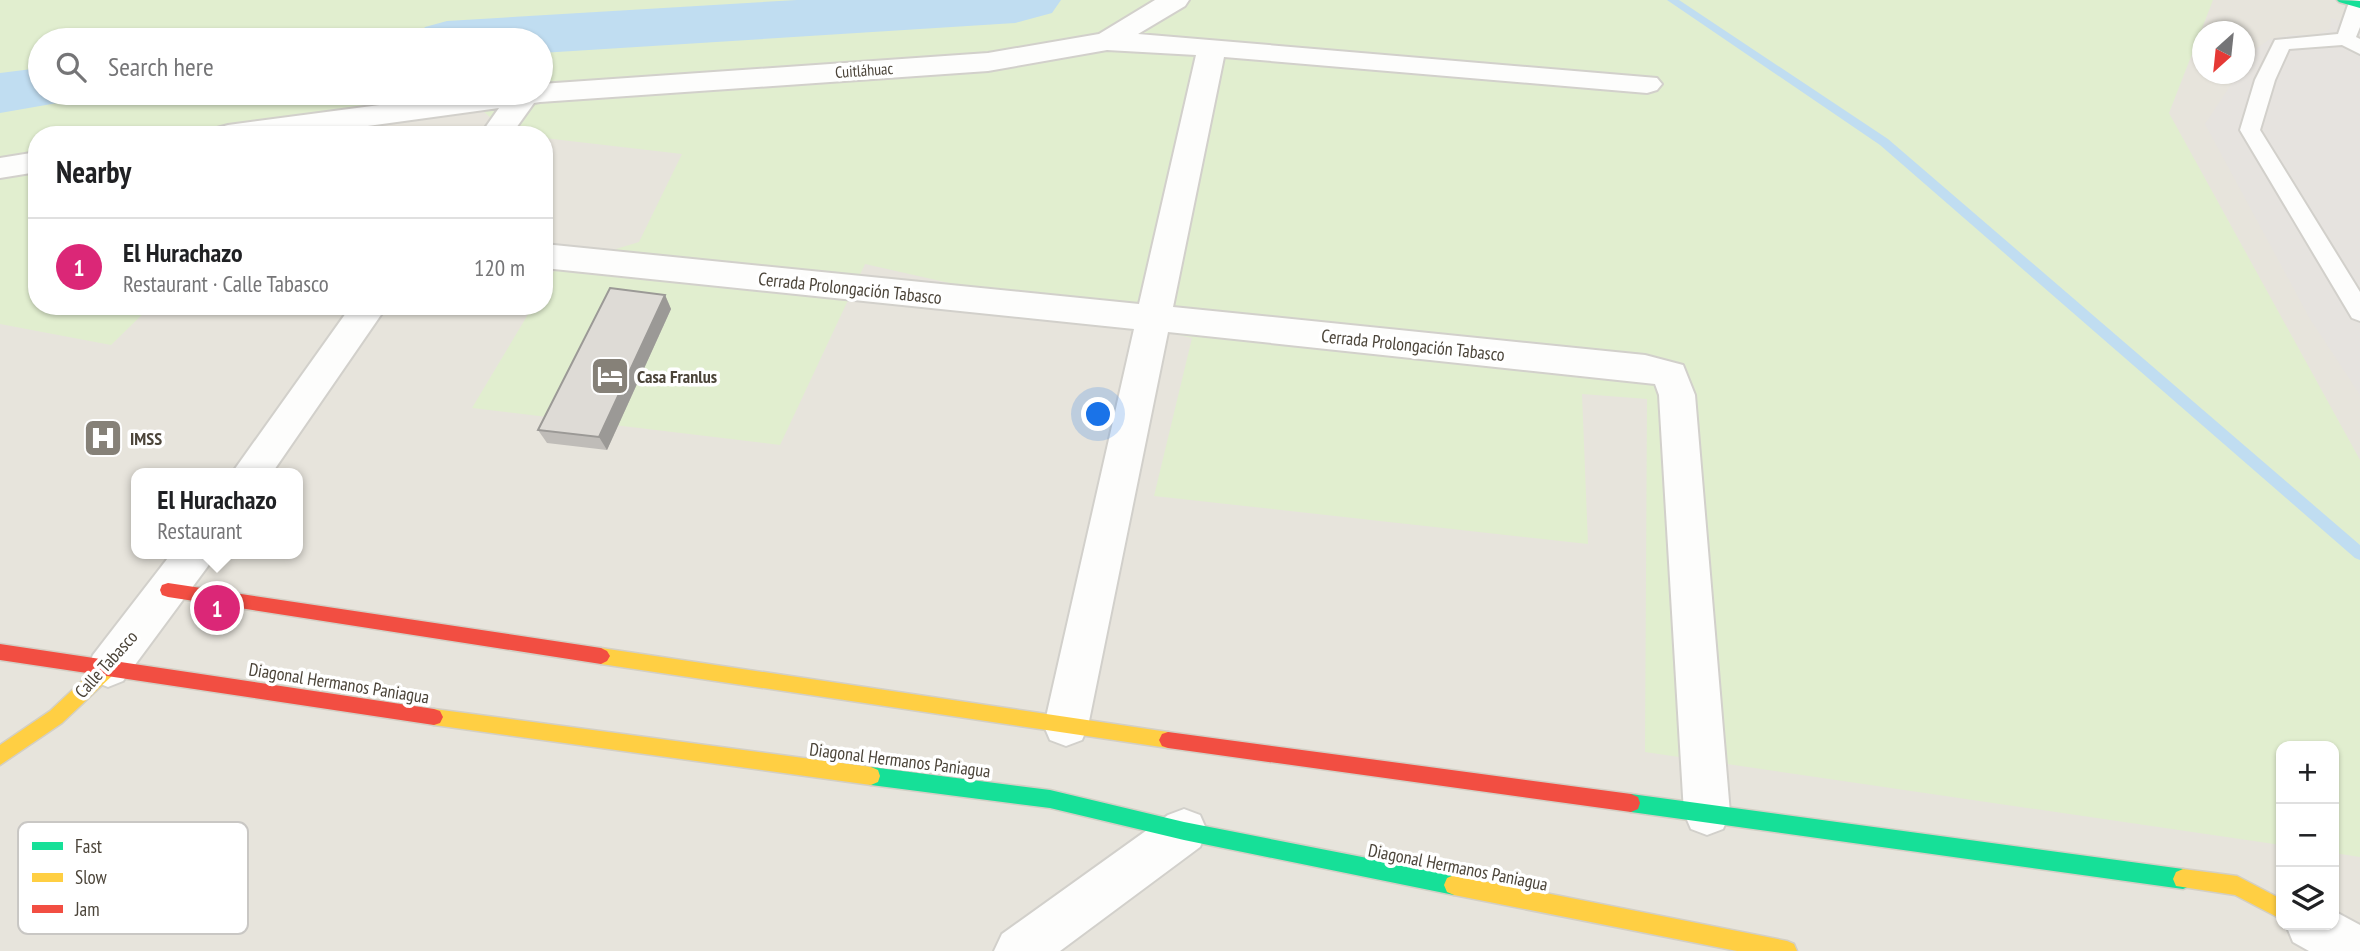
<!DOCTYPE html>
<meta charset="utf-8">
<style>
body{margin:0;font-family:"PT Sans Narrow",sans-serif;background:#f6f6f6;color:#202124}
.controls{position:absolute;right:21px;bottom:21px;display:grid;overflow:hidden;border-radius:14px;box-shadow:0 2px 5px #0004}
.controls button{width:63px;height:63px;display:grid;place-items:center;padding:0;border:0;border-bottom:2px solid #e0e0e0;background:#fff;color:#202124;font:35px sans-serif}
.compass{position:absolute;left:2192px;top:21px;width:63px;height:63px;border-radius:50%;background:#fff;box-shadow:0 2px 5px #0004;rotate:207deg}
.you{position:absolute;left:1099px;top:415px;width:24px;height:24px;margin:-18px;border:5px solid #fff;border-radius:50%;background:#1a73e8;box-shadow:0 0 0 10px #1a73e833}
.badge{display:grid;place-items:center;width:46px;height:46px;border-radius:50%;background:#db2777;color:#fff;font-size:23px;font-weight:700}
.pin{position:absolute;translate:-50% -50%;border:4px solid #fff;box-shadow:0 2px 7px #0006}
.popup{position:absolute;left:131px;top:468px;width:172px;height:91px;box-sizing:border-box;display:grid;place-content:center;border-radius:14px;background:#fff;filter:drop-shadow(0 2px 5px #0005);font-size:23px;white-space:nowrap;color:#757577}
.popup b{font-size:26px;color:#202124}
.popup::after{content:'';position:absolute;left:50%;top:100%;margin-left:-14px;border:14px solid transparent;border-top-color:#fff}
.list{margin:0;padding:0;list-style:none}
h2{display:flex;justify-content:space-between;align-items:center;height:91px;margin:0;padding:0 28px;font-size:30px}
h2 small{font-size:23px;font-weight:400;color:#757577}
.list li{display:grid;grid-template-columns:46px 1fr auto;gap:21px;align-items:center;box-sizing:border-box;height:98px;padding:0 28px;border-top:2px solid #e0e0e0}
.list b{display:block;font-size:26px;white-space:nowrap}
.list p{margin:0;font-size:23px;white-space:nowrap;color:#757577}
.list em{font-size:23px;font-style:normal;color:#757577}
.icon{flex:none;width:38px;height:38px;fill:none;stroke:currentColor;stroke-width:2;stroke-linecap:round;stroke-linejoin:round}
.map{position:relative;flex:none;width:2360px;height:951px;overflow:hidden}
.search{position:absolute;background:#fff;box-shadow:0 2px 5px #0004;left:28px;top:28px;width:525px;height:77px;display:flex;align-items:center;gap:18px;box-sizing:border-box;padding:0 24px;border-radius:38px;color:#757577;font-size:26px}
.panel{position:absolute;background:#fff;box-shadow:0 2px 5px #0004;left:28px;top:126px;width:525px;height:189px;border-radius:28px}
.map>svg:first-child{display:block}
.residential{fill:#e7e4dc;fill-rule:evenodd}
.green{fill:#e1eecf;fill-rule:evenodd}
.parking{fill:#e6e3df}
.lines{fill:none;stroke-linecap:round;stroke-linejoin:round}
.stream{fill:#c0ddf1;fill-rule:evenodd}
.river{fill:#c0ddf1;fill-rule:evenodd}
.lane-casing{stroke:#d2d0cb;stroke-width:4}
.street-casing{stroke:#d2d0cb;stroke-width:4}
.fast-casing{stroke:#d3cfc5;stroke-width:3}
.slow-casing{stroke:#d3cfc5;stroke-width:3}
.jam-casing{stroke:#d3cfc5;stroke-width:3}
.lane{fill:#fdfdfc;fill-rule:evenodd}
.street{fill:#fdfdfc;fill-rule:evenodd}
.fast{fill:#16e098;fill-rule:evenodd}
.slow{fill:#ffcf43;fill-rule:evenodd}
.jam{fill:#f24e42;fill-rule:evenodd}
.wall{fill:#bfbcb8}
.shaded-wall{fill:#9b9996}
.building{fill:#dedbd6;stroke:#9b9996;stroke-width:2}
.labels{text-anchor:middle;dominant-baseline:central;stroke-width:7;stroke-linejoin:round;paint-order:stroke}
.far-street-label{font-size:16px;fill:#4b4439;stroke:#fff}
.street-label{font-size:18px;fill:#4b4439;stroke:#fff}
.poi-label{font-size:18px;font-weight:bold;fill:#4b4439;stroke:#fff;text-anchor:start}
.key{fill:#fff;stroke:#c9c7c4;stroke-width:2}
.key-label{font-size:19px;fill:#4b4439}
</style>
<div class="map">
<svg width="2360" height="951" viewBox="0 0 2360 951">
<rect width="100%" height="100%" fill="#f4f2ee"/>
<!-- residential -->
<path class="residential" d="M0,0h2360v951h-2360zM2202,32h42v42h-42zM40,40h501v53h-501zM37,135h507v171h-507zM136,473h162v81h-162zM2281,746h53v179h-53z"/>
<!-- green -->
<path class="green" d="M0,0h2213l-44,113 191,347v397l-26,-4v-107h-53v99l-636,-93 2,-353 -65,-5 6,150 -434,-48 38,-158 -327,-74 -85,181 -308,-37 61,-102h11v-19l13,-20 82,-25 43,-88 -138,-16v-3l-37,-2 -27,-25 -204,27h-239v171h114l-40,39 -111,-21zM40,40h501v53h-501z"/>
<!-- parking -->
<path class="parking" d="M2331,18l29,9v368l-50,-76 -105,-195 33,-50h6l1,-11 6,-10 17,-13 22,-5h26l14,-6z"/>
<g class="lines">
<!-- stream -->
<path class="stream" d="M1667,0h12l209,139 472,406v15l-5,-2 -475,-413z"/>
<!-- river -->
<path class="river" d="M797,0h264l-9,13 -37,10 -474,30v-13h-125l9,-13 22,-6z
M40,68v25h29l-6,9 -63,11v-40z"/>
<!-- lane casing -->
<g class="lane-casing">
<path id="lane" d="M2360,0v27l-4,10 4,2v15l-18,-9 -53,4 -14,31 -15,50 100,162v29l-8,-3 -112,-188 15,-50 20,-40 63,-6 10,-29 3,-4z"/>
</g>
<!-- street casing -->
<g class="street-casing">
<path id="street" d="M1155,0h34l-4,6 -47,28 519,44 5,6 -5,6 -10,3 -423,-36 -51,250 472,48 38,10 12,30 35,418 -7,16 -16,6 -16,-6 -7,-16 -25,-418 -4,-11 -487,-52 -80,394 -6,14 -16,6 -16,-6 -6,-14 90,-397 -590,-61v-24l595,60 57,-249 -89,-5 -119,21 -448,31 -6,1 -23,32h-31l19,-27 -197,27h-89l4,-7 11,-3 243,-32h70v-9l447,-31 111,-19z
M37,152v20l-37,6v-20z
M351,306h36l-115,167h-40z
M171,554h43l-6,12 -85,115 -15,6 -15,-6 -6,-13 6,-13z
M1184,809l16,6 7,16 -7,16 -140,104h-66l8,-17 166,-119z
M2334,911l26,14v26h-51l-16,-9 -7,-17h48z"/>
</g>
<!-- fast casing -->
<g class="fast-casing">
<path id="fast" d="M2337,0l23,1v7l-21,-6z
M871,767l179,23 134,32 270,53 7,3 3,7 -3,7 -7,3 -270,-55 -134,-32 -179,-23 -7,-3 -2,-6 2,-6z
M1631,794l552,75 7,3 3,7 -3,7 -7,3 -552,-77 -7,-3 -2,-6 2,-6z"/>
</g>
<!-- slow casing -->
<g class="slow-casing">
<path id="slow" d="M601,648l567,84 6,2 3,6 -3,6 -6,2 -567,-84 -6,-3 -3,-5 3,-5z
M108,660l6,2 3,6 -3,6 -52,49 -62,42v-20l50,-34 52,-49z
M434,709l437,58 7,3 2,6 -2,6 -7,3 -437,-60 -6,-2 -3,-6 3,-6z
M2183,869l54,7 44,23v20l-46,-24 -59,-9 -3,-7 3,-7z
M1454,875l333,66 7,3 3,7h-60l-283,-56 -7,-3 -3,-7 3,-7z"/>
</g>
<!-- jam casing -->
<g class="jam-casing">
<path id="jam" d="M168,583l433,65 6,3 3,5 -3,5 -6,3 -433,-67 -6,-2 -2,-5 2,-5z
M0,644l434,65 6,2 3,6 -3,6 -6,2 -434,-65z
M1168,732l463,62 7,3 2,6 -2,6 -7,3 -463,-64 -6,-2 -3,-6 3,-6z"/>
</g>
<!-- lane -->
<use href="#lane" class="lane"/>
<!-- street -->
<use href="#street" class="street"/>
<!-- fast -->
<use href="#fast" class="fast"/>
<!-- slow -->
<use href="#slow" class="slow"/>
<!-- jam -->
<use href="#jam" class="jam"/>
</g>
<!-- wall -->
<path class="wall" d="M665,295l6,14 -64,141 -60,-7 -9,-13z"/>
<!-- shaded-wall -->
<path class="shaded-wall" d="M665,295l6,14 -64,141 -8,-13z"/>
<!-- building -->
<path class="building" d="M610,288l55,7 -66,142 -61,-7z"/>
<!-- icons -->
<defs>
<g id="hotel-square" transform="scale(2.0125)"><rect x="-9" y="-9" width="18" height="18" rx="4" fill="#868178" stroke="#fff"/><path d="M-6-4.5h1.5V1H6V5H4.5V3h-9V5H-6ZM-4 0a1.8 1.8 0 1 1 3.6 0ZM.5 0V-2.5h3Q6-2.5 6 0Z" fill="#fff"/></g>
<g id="hospital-square" transform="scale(2.0125)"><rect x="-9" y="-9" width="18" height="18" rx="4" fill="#868178" stroke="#fff"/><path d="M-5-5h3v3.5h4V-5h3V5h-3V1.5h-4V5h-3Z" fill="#fff"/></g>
</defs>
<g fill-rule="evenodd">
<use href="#hotel-square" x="610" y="376"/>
<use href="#hospital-square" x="103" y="438"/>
</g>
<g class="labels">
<!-- far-street labels -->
<g class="far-street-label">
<text transform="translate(864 70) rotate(-4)">Cuitláhuac</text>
</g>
<!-- street labels -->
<g class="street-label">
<text transform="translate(850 288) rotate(6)">Cerrada Prolongación Tabasco</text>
<text transform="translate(1413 345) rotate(6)">Cerrada Prolongación Tabasco</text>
<text transform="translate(106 664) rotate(-48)">Calle Tabasco</text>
<text transform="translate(339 683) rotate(9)">Diagonal Hermanos Paniagua</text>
<text transform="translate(900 760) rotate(7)">Diagonal Hermanos Paniagua</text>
<text transform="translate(1458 867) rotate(11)">Diagonal Hermanos Paniagua</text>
</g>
<!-- poi labels -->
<g class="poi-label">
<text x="637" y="376">Casa Franlus</text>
<text x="130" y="438">IMSS</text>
</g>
</g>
<!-- legend -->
<rect x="18" y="822" width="230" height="112" rx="10" class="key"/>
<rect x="32" y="842" width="31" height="8" fill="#16e098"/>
<rect x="32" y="873" width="31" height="9" fill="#ffcf43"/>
<rect x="32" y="905" width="31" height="8" fill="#f24e42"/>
<g class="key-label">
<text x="75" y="853">Fast</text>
<text x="75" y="884">Slow</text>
<text x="75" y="916">Jam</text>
</g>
</svg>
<div class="controls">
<button>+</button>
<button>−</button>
<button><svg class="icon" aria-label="layers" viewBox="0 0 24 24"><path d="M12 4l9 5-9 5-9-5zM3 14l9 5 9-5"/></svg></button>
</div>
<svg class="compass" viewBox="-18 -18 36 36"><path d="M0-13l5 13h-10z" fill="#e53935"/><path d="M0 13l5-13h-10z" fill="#757577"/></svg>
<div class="you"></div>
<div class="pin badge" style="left:217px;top:608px">1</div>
<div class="popup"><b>El Hurachazo</b>Restaurant</div>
<div class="search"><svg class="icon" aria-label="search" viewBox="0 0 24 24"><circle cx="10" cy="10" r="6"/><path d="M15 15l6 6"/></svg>Search here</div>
<section class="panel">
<h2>Nearby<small></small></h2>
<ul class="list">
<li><span class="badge">1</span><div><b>El Hurachazo</b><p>Restaurant · Calle Tabasco</p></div><em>120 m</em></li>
</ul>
</section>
</div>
